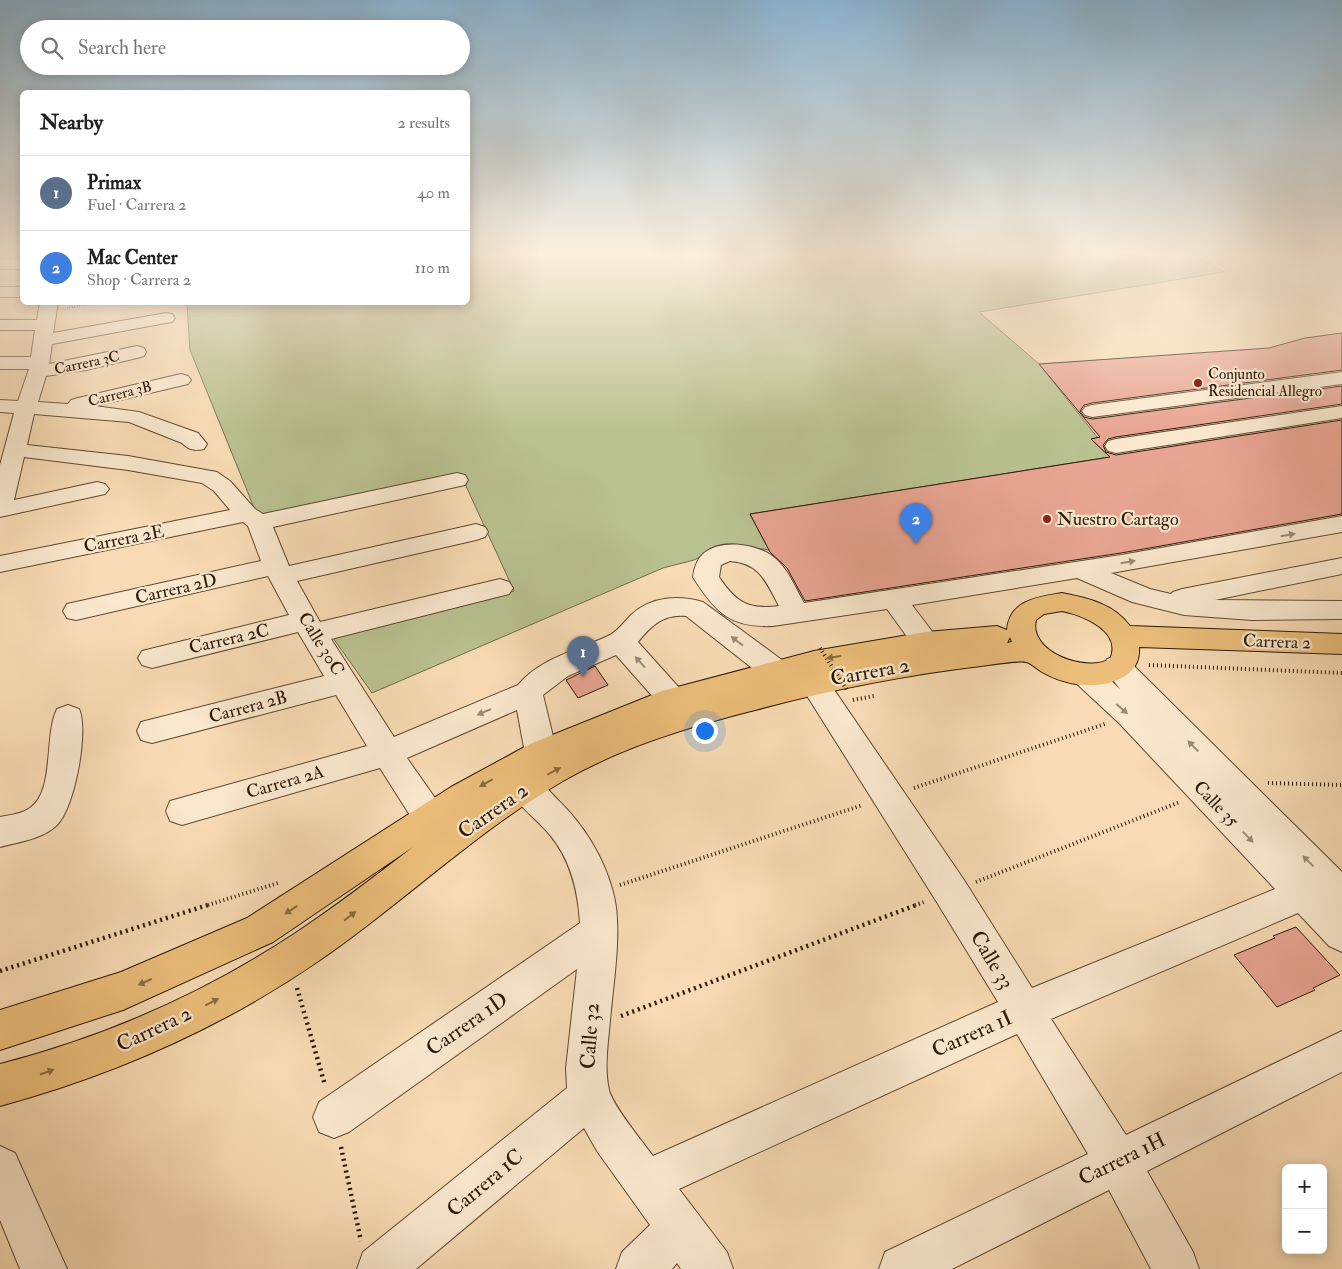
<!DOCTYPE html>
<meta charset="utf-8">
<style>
body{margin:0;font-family:"IM FELL Double Pica",serif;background:#f6f6f6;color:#222}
.controls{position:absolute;right:15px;bottom:15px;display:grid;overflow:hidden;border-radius:8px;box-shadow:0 2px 12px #0003}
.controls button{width:45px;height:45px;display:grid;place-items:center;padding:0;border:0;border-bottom:1px solid #e0e0e0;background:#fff;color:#222;font:25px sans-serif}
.you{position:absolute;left:704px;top:730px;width:18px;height:18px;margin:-12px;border:4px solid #fff;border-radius:50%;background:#1a73e8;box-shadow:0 0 0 8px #1a73e833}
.badge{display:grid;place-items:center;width:32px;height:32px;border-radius:50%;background:#b45309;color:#fff;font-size:16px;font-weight:700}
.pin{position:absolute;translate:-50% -41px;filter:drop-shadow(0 1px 2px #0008)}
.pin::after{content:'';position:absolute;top:26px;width:18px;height:15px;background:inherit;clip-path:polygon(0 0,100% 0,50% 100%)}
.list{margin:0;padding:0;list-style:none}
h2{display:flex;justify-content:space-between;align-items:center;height:65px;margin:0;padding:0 20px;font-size:21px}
h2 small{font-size:16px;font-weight:400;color:#767676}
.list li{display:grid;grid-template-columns:32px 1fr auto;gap:15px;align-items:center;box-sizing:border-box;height:75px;padding:0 20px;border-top:1px solid #e0e0e0}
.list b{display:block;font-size:19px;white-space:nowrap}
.list p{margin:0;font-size:16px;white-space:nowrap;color:#767676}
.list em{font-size:16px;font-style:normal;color:#767676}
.icon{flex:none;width:28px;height:28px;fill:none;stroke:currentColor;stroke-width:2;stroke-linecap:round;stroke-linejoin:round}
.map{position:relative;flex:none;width:1342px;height:1269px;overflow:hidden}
.search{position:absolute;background:#fff;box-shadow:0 2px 12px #0003;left:20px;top:20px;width:450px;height:55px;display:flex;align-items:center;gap:12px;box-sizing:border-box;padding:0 18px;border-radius:28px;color:#767676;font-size:19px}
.panel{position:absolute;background:#fff;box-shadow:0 2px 12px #0003;left:20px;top:90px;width:450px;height:215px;border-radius:8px}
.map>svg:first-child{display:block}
.green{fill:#b9c190;stroke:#726c4a}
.building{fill:#e9a593;stroke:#2a1705}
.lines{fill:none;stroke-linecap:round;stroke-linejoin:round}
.minor-casing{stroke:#5e4831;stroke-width:2}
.major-casing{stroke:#2a1705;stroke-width:2}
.path-far2{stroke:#2a1705;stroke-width:2;stroke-dasharray:0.5 2;stroke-linecap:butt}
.path-far1{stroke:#2a1705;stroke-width:4;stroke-dasharray:1 3;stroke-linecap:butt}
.path{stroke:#2a1705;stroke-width:4.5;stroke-dasharray:2 4;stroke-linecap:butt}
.minor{fill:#fae8ce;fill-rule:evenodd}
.major{fill:#ecbe7a;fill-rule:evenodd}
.path-bridge{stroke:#2a1705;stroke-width:4;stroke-dasharray:1 3;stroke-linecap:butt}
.oneway{fill:#9c8a74}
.oneway2{fill:#8b6a40}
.poi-dot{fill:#8f2418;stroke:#fae8ce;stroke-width:2}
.labels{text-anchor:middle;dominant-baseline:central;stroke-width:4.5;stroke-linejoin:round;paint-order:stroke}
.far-street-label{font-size:15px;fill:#2a1705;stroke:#fae8ce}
.far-poi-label{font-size:15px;fill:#2a1705;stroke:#fae8ce;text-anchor:start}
.poi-label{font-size:18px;fill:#2a1705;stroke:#fae8ce;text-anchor:start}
.street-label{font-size:18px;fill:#2a1705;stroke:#fae8ce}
.near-street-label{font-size:21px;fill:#2a1705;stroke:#fae8ce}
</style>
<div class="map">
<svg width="1342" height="1269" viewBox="0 0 1342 1269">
<rect width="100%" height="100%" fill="#f8dbb4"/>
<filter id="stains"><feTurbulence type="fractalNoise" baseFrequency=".004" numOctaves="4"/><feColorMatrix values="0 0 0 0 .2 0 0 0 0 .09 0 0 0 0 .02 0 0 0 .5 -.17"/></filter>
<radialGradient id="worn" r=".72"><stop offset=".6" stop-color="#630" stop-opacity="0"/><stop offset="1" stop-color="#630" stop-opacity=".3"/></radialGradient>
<!-- green -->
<path class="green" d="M468,254h724l32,18 -245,40 60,52 59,74 -7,1 19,18 -360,57 19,36 -43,-6 -32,16 -31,8 -291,125 -41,-58 183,-44 -53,-116 -204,40 -67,-165 -3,-47 281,-1z"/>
<!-- building -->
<path class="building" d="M1342,333v37l-250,33 -8,2 -4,6 4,6 8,2 250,-33v18l-226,33 -8,2 -5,6 3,7 10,3 226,-35v94l-221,39 -316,48 -18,-33 -17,-16 -20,-38 360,-57 -19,-18 9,-2 -61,-73 230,-16 36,-10z
M595,666l13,19 -30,13 -12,-18z
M1296,927l44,48 -27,13 2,2 -38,17 -43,-52 41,-17 -2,-2z"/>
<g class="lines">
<!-- minor casing -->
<g class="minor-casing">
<path id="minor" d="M0,259h22v10h-22z
M0,287h22v10h-22z
M40,302h18l-5,31 113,-20 6,1 3,4 -3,4 -6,1 -114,21 -3,20 88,-18 7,2 2,4 -2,4 -7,2 -51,12 -40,6 -8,26 30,2 3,-4 7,-2 103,-24 7,2 3,4 -3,4 -93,22 44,6 59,21 9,11 -3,5c-10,2 -15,1 -22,-6l-53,-21 -95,-8 -7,31 101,11 89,16 13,9 25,28 8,5 194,-41 8,2 3,5 -3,5 -192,42 16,39 187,-42 9,3 3,5 -3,5 -9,3 -179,41 23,41 180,-43 9,3 4,6 -4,6 -178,45 63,98 124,-52c24,-28 58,-34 90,-49 9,-4 16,-14 23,-21 20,-19 48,-20 72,-13l83,61 4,8 -4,8 -10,3 -10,-3 -80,-63c-23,-2 -35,10 -48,26l44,49 5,8 -5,8 -10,3 -10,-3 -46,-52 -48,21 -25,19 14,58 -5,9 -11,4 -11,-4 -5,-9 -8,-43 -110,48 35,50 5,10 -5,10 -12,4 -12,-4 -38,-60 -198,57 -12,-4 -4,-10 4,-10 197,-55 -31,-51 -184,48 -11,-3 -4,-9 4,-9 183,-46 -26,-44 -146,36 -10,-3 -4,-7 4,-7 147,-36 -21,-39 -192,44 -9,-2 -4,-7 4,-7 9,-2 185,-41 -13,-35 -5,-4 -243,50v-16l230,-46 -16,-19 -12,-8 -74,-13 -104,-13 -10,43 83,-18 8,2 4,5 -4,5 -105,23v-52l14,-52 -14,-1v-12l18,1 11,-32h-29v-12h31l4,-27h-35v-10h37z
M1342,372v12l-250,33 -7,-2 -3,-4 3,-4 7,-2z
M1342,406v12l-226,35 -8,-2 -3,-5 3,-5 8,-2z
M1342,516v16l-231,41 39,16 21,5 2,-2 9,-3 160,-31v16l-127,26 127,1v18l-90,1 -68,-5 -52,-13 -55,-24 -165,27 28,37 -4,7 -10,3 -10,-3 -29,-40 -114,17c-43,2 -58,-14 -80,-49 1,-9 4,-18 11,-24 18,-15 57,-9 73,7 12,11 19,29 27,43l317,-48zM730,561c30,2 36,21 49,45 -32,4 -43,-4 -60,-29l2,-12z
M1117,656l10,3 215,213v80l-13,-6 -31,-33 -247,106 75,116 216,-104v41l-195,99 46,81 6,17h-48l-42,-79 -157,79h-73l6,-17 203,-98 -71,-120 -338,155 48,63 6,17h-52l-4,-6 -5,6h-56l6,-17 28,-27 -53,-74 -13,-23 -168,141h-59l6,-17 204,-164 -1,-20 11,-99 -228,163 -15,6 -15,-6 -6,-15 6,-15 261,-179c-2,-32 -9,-63 -30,-88 -13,-16 -32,-28 -41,-47l5,-10c22,-7 28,6 43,21 26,25 47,58 56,93 10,36 0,92 -3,129 -2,22 -6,47 -1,69 4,16 33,51 44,66l345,-154 -60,-98 -134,-213 -4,-8 4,-8 10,-3 10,3 140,205 68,108 243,-99 -156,-166 -42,-39 -4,-8 4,-8c19,-6 30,9 43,21l-17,-22 4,-8z
M68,705l11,4c10,20 -4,99 -22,116 -14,14 -39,17 -57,22v-30c10,-2 21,-3 30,-9 25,-17 14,-74 27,-99z
M0,1146l15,7 52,116h-47l-20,-49z"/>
</g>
<!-- major casing -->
<g class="major-casing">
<path id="major" d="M1062,593c26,5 52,11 68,33l212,8v20l-203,-7c2,22 -15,33 -35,37 -20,4 -45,-2 -62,-12 -5,-3 -11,-9 -16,-10 -8,-2 -35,3 -45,4 -76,9 -152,24 -226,44 -67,17 -133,37 -192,71 -88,51 -160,122 -243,179 -97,67 -206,115 -320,146v-42c105,-27 203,-70 294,-130 41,-27 80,-57 119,-87l-140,95 -150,68 -123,40v-40l121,-38 126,-54 204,-131 79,-43 132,-53 152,-40 112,-19 71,-6 10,4c2,-30 31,-33 55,-37zM1062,611c20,4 61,20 48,48 -24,14 -82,-7 -74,-39l8,-6zM1010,637l2,5 -5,1z"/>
</g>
<!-- path-far2 -->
<path class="path-far2" d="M67,308l32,-6"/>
<!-- path-far1 -->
<path class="path-far1" d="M1149,665l193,8
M853,700l21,-4
M1268,783l74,2
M914,788l191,-64
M976,882l204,-80
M620,885l243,-80
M208,905l70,-22
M915,905l9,-3"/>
<!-- path -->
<path class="path" d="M0,971l211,-67
M297,988l28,97
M621,1016l298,-112
M341,1147l20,94"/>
<!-- minor -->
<use href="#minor" class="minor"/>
<!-- major -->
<use href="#major" class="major"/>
<!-- path-bridge -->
<path class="path-bridge" d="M820,648l27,42"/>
</g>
<!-- one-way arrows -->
<defs><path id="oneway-solid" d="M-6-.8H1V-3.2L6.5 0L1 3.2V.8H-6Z" transform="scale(1.25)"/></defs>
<g class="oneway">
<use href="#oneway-solid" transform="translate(1288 535) rotate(-10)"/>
<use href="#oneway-solid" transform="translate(1128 562) rotate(-10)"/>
<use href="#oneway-solid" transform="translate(737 641) rotate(-143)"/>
<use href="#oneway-solid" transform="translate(640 662) rotate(-132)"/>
<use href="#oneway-solid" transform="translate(1122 709) rotate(41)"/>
<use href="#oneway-solid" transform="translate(484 712) rotate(157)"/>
<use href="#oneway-solid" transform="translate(1193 746) rotate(-134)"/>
<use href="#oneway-solid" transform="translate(1248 837) rotate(46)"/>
<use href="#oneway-solid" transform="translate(1308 861) rotate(-135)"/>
</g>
<g class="oneway2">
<use href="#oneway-solid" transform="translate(834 657) rotate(170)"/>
<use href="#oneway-solid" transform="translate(554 771) rotate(-28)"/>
<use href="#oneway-solid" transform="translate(486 783) rotate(151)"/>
<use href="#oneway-solid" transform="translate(291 910) rotate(147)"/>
<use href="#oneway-solid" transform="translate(350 916) rotate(-38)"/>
<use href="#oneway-solid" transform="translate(145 982) rotate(156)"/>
<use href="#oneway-solid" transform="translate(212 1002) rotate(-27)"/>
<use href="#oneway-solid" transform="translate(47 1072) rotate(-19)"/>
</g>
<!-- sky -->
<linearGradient id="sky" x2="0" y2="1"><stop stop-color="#8bb6d4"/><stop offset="0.59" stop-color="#fcefdd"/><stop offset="1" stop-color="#fcefdd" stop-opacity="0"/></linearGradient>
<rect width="1342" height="431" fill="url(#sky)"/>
<!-- markers -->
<g class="poi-dot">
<circle cx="1198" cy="383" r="5"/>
<circle cx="1047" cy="519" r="5"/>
</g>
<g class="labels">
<!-- far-street labels -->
<g class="far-street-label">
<text transform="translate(87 363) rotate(-12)">Carrera 3C</text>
<text transform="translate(120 394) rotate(-14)">Carrera 3B</text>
</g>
<!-- far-poi labels -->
<g class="far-poi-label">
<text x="1208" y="374">Conjunto<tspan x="1208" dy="17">Residencial Allegro</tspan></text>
</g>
<!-- poi labels -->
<g class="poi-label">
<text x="1057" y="519">Nuestro Cartago</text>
</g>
<!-- street labels -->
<g class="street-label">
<text transform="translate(124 539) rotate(-11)">Carrera 2E</text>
<text transform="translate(176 589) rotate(-13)">Carrera 2D</text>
<text transform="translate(229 639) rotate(-13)">Carrera 2C</text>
<text transform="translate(1277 642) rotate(2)">Carrera 2</text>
<text transform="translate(321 644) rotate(58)">Calle 30C</text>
<text transform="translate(248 707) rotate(-15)">Carrera 2B</text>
<text transform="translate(285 782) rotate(-16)">Carrera 2A</text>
<text transform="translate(1216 804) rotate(46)">Calle 35</text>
</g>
<!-- near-street labels -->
<g class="near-street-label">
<text transform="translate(870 672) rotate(-10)">Carrera 2</text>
<text transform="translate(493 811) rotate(-35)">Carrera 2</text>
<text transform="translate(992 960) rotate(59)">Calle 33</text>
<text transform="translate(467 1024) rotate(-35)">Carrera 1D</text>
<text transform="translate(154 1029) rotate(-25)">Carrera 2</text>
<text transform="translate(972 1034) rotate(-24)">Carrera 1I</text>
<text transform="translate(590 1036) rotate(-86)">Calle 32</text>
<text transform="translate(1122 1159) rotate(-26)">Carrera 1H</text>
<text transform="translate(485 1183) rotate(-40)">Carrera 1C</text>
</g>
</g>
<rect width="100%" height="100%" filter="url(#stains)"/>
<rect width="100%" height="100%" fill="url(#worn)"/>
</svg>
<div class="controls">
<button>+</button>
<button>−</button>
</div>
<div class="you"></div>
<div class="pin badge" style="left:583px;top:677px;background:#5c6f8a">1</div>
<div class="pin badge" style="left:916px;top:544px;background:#3f7fe0">2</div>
<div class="search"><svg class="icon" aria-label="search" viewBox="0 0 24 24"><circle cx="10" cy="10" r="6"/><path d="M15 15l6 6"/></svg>Search here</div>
<section class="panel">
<h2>Nearby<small>2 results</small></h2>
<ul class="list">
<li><span class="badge" style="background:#5c6f8a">1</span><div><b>Primax</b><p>Fuel · Carrera 2</p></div><em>40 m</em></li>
<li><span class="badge" style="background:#3f7fe0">2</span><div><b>Mac Center</b><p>Shop · Carrera 2</p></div><em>110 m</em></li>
</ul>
</section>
</div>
